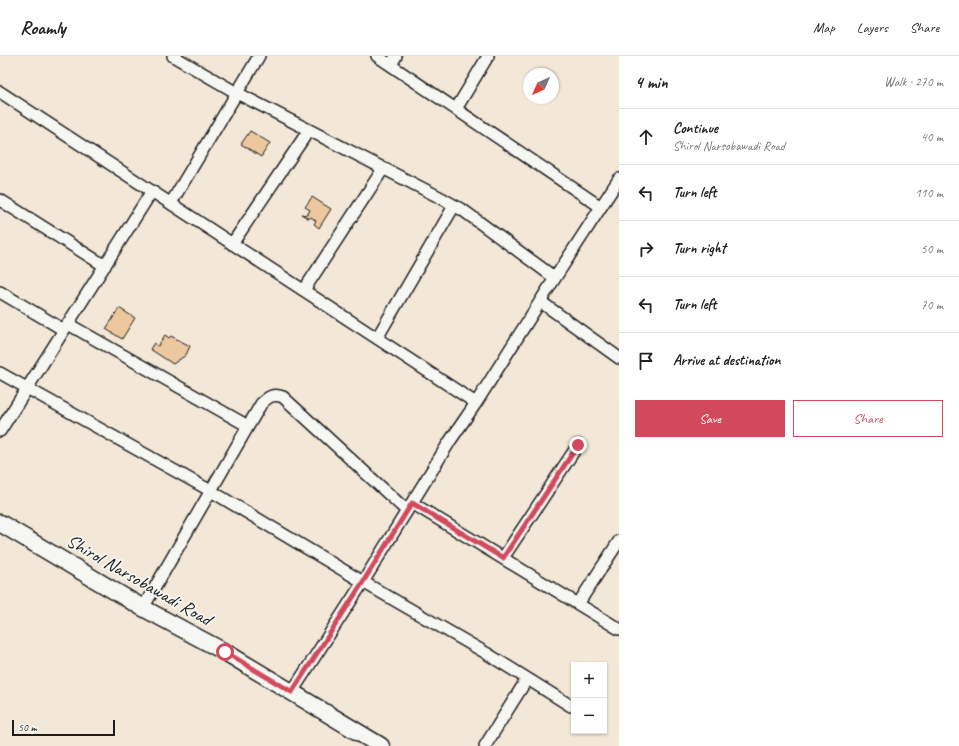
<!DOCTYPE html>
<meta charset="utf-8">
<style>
body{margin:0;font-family:Caveat,sans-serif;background:#f2f2f2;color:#222}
.controls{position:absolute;right:12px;bottom:12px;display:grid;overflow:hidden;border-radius:0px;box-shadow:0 1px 3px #0004}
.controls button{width:36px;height:36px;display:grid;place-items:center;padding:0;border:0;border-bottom:1px solid #e0e0e0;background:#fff;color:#222;font:20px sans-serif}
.compass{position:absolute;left:523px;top:12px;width:36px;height:36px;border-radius:50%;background:#fff;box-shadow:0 1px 3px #0004;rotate:225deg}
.scale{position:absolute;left:12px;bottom:10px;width:103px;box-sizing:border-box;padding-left:4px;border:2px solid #1c1c1c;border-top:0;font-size:11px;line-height:14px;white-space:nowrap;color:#1c1c1c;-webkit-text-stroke:3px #f6f6f2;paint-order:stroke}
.stop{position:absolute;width:12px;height:12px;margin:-9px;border:3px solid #d1495b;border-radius:50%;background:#fff}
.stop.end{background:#d1495b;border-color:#fff;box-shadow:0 1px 4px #0008}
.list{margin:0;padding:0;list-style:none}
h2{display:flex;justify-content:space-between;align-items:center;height:52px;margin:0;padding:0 16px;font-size:17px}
h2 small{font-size:13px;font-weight:400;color:#767676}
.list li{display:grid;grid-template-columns:26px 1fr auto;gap:12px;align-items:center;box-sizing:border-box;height:56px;padding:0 16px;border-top:1px solid #e0e0e0}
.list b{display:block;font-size:15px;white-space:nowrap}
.list p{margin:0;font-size:13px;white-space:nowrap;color:#767676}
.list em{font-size:13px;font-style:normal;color:#767676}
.actions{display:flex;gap:8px;padding:12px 16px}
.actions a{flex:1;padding:9px 0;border:1px solid #d1495b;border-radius:0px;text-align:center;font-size:14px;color:#d1495b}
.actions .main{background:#d1495b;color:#fff}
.icon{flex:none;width:22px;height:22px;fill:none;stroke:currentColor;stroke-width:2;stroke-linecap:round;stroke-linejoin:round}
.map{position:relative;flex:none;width:619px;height:690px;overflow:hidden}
header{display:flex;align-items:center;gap:24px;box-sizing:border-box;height:56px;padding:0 20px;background:#fff;border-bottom:1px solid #e0e0e0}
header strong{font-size:19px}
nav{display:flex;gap:22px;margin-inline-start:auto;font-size:14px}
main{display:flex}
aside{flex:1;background:#fff}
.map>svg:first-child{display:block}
.building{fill:#edc79d;stroke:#1c1c1c}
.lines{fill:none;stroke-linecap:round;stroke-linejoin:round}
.minor-casing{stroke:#1c1c1c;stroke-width:14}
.secondary-casing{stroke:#1c1c1c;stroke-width:19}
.minor{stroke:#f6f6f2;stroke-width:11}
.secondary{stroke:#f6f6f2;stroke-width:16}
.route{stroke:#d1495b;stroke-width:5}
.labels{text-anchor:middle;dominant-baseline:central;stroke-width:3.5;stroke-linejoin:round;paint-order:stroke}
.street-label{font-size:19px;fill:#1c1c1c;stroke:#f6f6f2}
</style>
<header>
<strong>Roamly</strong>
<nav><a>Map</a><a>Layers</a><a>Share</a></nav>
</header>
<main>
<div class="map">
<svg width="619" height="690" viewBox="0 0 619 690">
<rect width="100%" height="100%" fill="#f3e8d8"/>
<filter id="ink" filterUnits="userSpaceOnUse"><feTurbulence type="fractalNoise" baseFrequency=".025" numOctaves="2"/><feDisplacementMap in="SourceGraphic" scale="8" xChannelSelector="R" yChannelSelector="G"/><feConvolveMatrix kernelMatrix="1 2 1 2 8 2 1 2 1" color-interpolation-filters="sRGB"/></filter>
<g filter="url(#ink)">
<!-- building -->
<path class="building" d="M250,75l20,12 -9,14 -20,-13z
M312,141l19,12 -12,19 -5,-4 2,-3 -5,-4 -2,2 -8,-5 6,1 3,-5 -5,-3z
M119,252l16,10 -13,21 -16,-10z
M165,279l4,3 2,-2 19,10 -4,9 -13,9 -23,-15 4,-6 4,3z"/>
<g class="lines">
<!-- minor casing -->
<g class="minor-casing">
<path id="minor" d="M173,0l64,37 206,106 21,12 91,67 -79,125 -26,38 -87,141 -71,110
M377,0l224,151
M391,9l5,-9
M0,36l476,311
M456,53l32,-53
M0,144l105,66
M171,147l88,-147
M232,188l77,-114
M555,222l64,-99
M304,234l79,-121
M0,236l64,38
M541,246l78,56
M68,268l180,102
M377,282l77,-132
M0,317l211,118 152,91 123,71 85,53
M0,375l152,-240
M412,447l207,126
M503,502l75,-113
M578,548l41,-63
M143,552l118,-204c7,-7 12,-11 22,-7l124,114
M485,690l42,-67"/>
</g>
<!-- secondary casing -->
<g class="secondary-casing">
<path id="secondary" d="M0,467l143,85 82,44 156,94"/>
</g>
<!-- minor -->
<use href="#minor" class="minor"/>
<!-- secondary -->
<use href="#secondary" class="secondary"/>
</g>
</g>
<g class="lines" filter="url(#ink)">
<!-- route -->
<path class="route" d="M225,596l67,40 71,-110 49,-79 91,55 75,-113"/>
</g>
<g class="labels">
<!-- street labels -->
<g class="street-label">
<text transform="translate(139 524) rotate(30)">Shirol Narsobawadi Road</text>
</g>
</g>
</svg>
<div class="controls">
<button>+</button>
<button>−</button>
</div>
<svg class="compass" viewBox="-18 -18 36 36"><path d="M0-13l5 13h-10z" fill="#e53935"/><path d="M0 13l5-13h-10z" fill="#767676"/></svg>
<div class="scale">50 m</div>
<div class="stop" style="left:225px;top:596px"></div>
<div class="stop end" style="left:578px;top:389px"></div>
</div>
<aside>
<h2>4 min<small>Walk · 270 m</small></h2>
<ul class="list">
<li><svg class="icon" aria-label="ahead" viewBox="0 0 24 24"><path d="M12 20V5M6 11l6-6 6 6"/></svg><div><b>Continue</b><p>Shirol Narsobawadi Road</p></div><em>40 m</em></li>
<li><svg class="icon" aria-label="left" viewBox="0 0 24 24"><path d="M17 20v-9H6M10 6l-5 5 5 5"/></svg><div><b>Turn left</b></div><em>110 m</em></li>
<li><svg class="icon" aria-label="right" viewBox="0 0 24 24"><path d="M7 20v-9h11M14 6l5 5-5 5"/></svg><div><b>Turn right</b></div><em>50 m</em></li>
<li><svg class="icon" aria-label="left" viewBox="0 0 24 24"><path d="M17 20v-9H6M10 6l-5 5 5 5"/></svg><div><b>Turn left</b></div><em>70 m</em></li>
<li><svg class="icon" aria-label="arrive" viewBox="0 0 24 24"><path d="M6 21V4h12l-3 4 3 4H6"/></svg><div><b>Arrive at destination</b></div></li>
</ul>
<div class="actions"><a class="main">Save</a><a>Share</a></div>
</aside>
</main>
